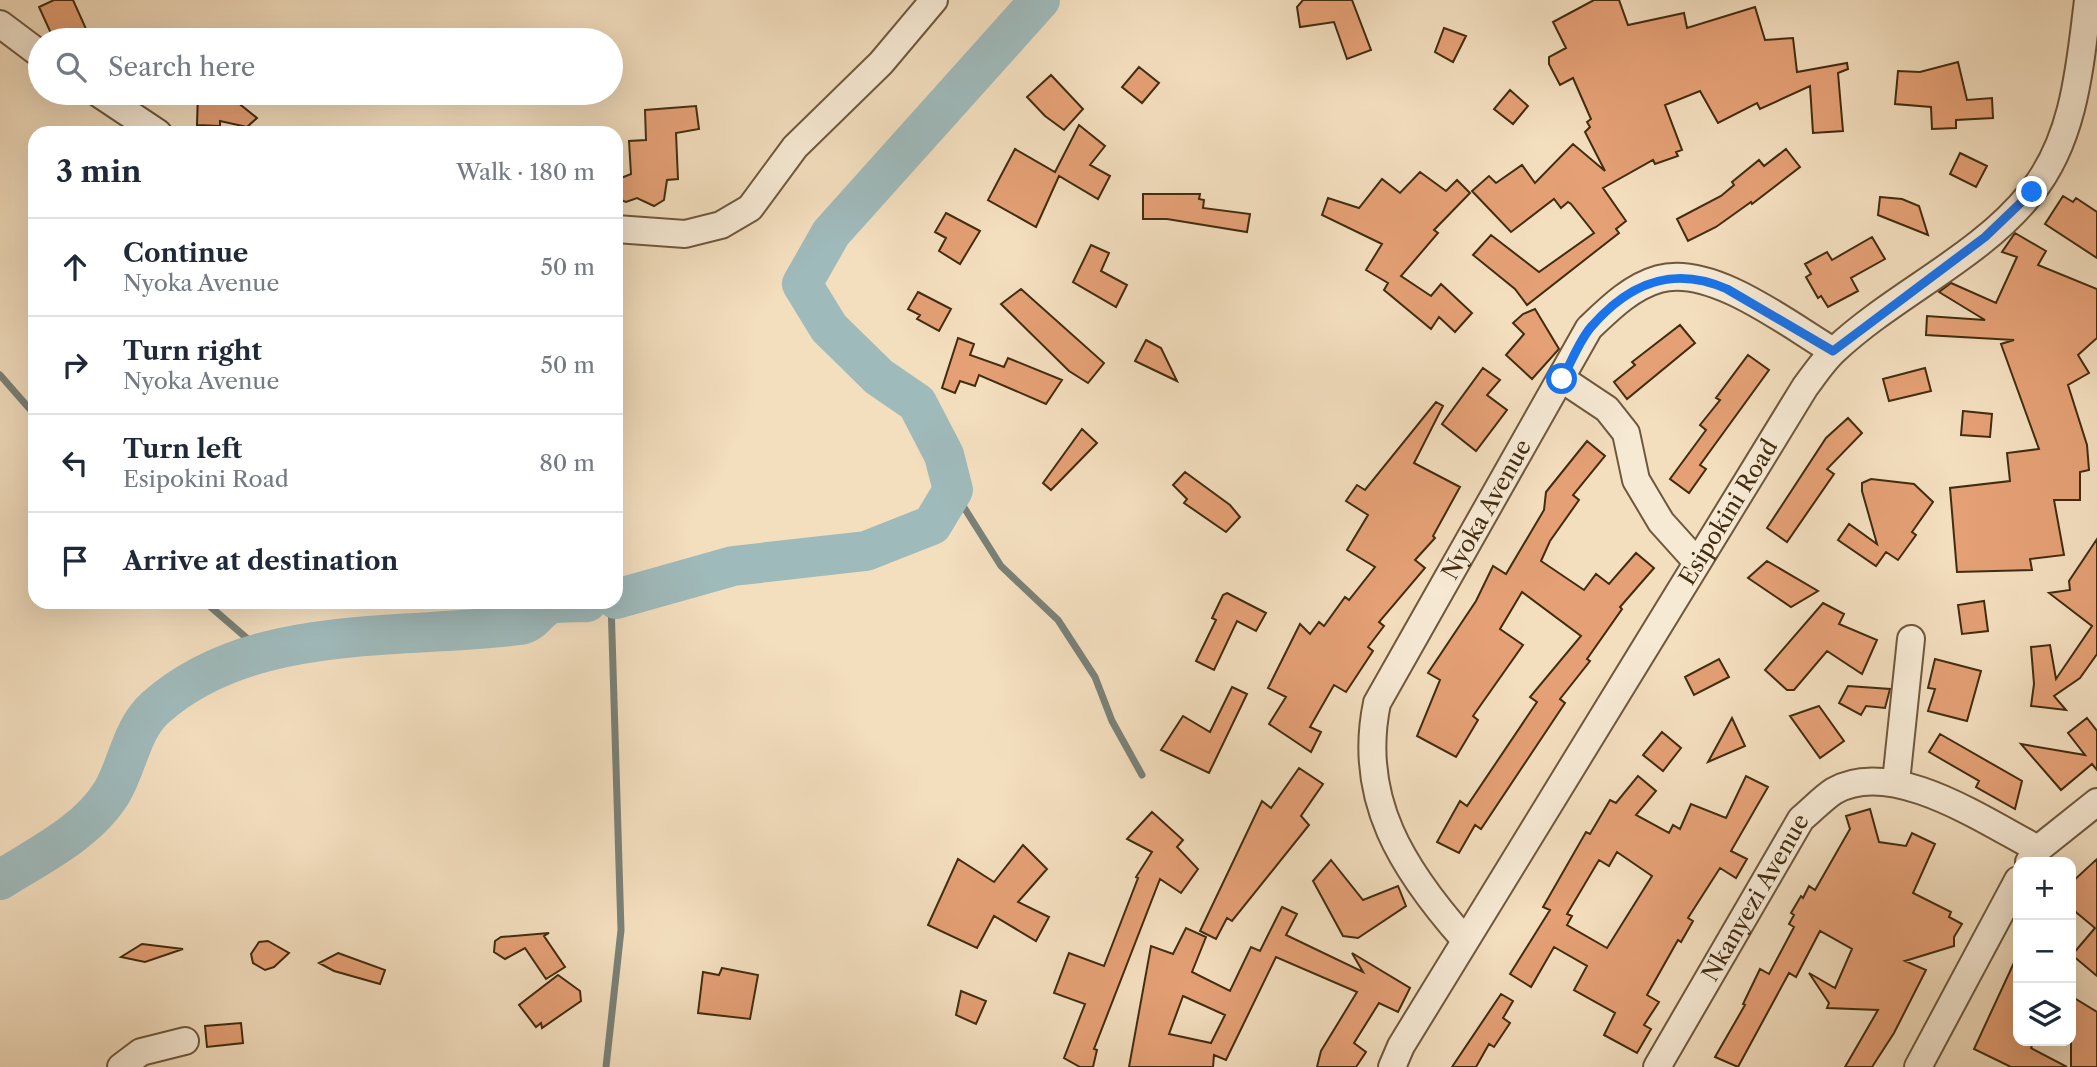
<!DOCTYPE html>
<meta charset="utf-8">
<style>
body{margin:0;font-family:"Libre Caslon Text",serif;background:#f2f2f3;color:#1f2937}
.controls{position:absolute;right:21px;bottom:21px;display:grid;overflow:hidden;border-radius:14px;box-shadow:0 7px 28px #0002}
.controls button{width:63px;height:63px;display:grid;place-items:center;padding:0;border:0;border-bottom:2px solid #e0e1e3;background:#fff;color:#1f2937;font:35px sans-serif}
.stop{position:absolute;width:21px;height:21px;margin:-16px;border:5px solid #1a73e8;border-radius:50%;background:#fff}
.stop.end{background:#1a73e8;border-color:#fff;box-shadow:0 2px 7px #0008}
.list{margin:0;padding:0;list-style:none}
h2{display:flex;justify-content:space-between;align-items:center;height:91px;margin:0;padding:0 28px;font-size:30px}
h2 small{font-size:23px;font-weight:400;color:#747a83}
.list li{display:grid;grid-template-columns:46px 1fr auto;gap:21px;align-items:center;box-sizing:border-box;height:98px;padding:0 28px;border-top:2px solid #e0e1e3}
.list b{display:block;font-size:26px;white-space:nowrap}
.list p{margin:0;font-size:23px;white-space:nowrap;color:#747a83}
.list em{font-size:23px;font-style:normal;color:#747a83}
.icon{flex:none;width:38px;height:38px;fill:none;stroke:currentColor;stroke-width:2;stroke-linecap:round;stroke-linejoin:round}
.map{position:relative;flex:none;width:2097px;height:1067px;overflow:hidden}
.search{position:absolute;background:#fff;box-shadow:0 7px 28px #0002;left:28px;top:28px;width:595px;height:77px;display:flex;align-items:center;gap:18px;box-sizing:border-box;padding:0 24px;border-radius:38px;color:#747a83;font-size:26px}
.panel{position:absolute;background:#fff;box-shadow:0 7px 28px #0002;left:28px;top:126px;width:595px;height:483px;border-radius:21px}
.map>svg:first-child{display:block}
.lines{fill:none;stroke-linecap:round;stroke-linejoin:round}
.stream{stroke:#7a8177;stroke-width:7}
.river{stroke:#9fbabb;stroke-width:40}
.building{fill:#e5a075;stroke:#422c10;stroke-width:2;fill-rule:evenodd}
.minor-casing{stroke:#6e583c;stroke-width:30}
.minor{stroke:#f7ead5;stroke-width:26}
.route{stroke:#1a73e8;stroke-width:9}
.labels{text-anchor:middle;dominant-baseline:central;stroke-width:5;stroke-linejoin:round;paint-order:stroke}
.street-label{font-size:23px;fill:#422c10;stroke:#f7ead5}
</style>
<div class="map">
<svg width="2097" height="1067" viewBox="0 0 2097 1067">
<rect width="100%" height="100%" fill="#f3debe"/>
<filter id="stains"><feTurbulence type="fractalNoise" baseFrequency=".00286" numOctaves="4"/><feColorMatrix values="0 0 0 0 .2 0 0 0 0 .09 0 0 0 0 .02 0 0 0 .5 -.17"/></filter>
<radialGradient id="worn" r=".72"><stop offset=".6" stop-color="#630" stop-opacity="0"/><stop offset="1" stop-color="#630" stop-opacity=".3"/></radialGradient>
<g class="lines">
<!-- stream -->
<path class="stream" d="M0,375l35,40
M953,490l48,76 57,54 37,57 17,44 30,54
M205,602l59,51
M606,1067l15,-137 -10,-328"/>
<!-- river -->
<path class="river" d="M616,599l117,-33 133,-15 66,-26 21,-35 -9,-35 -27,-52 -38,-26 -50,-49 -27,-44 29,-51 209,-233
M0,880c38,-24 88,-48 112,-88 16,-27 19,-62 43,-84 96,-86 246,-68 365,-83 12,-2 16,-12 25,-18 9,-6 30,-4 42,-5"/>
</g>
<!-- building -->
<path class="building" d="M54,0h19l18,40h-37l-15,-33z
M1303,0h49l19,50 -24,9 -13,-37 -34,5 -3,-20z
M1594,0h25l9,25 56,-12 3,15 68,-21 10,33 28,-2 4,34 50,-9 1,6 -10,4 5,58 -30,2 -3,-47 -50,23 -3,-6 -39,20 -18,-32 -35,14 17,45 -6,2 2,4 -23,8 -2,-4 -50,28 23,33 -10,8 3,4 -92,72 -12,-16 -42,-34 18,-20 48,37 55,-39 -23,-29 -3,-2 -7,6 -7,-9 -43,33 -39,-41 17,-15 7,7 26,-18 13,18 38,-39 32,27 -20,-39 5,-5 -3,-5 4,-3 -18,-41 -13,7 -11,-21v-7l17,-9 -13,-26z
M1444,28l22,8 -13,26 -18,-10z
M1958,62l9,38 25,-2 1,20 -37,2v8l-24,1 -1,-22 -36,-3 3,-33 22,1z
M1139,67l20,16 -17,20 -20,-16z
M1051,75l32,34 -19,21 -19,-14 -18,-19z
M1510,90l18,16 -15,18 -19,-15z
M198,93h28l31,25 -10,9 -27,-6v5l-23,-1z
M696,106l3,23 -23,4 2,46 -11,1 -3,20 -10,6 -17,-8 -11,4 -10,-4v-18l15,-6 -2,-33 17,-1 -1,-30z
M1079,125l26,21 -15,19 20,11 -12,23 -39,-23 -23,51 -48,-27 27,-51 40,23z
M1786,149l14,18 -48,37 -1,-2 -35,25 -28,14 -11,-22 44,-23 13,-11 -2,-3 27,-22 5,6z
M1960,153l27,13 -11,21 -26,-13z
M1420,172l26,19 11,-11 13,13 -36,37 4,3 -37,43 30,20 10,-12 31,29 -17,19 -16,-15 -8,12 -47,-39 4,-7 -22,-13 16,-26 -60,-29 6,-17 31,10 23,-29 18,14z
M1143,194h57l-1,5 5,1 -1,8 47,6 -3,18 -80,-13h-24z
M2063,196l10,6 3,-4 21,14v46l-52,-34z
M1880,197l22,2 17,7 9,29 -50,-20z
M946,213l34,18 -20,33 -21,-13 7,-13 -11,-6z
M2015,233l31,18 -8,14 59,24v49l-19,17 11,18 -21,12 19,60 2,25 -9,2v28h-26l10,55 -34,4 2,11 -75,2 -7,-84 60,-7 -3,-28 32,-4 -38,-105 13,-4 -88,-5 1,-19 58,4 -46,-28 12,-9 45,20 21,-46 -15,-5z
M1872,237l13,22 -34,19 7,13 -30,16 -7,-11 -3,2 -12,-21 5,-3 -6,-10 22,-12 5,8z
M1091,245l18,8 -8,18 26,14 -11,22 -43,-25z
M1021,289l83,74 -16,20 -19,-12 -68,-67z
M918,292l33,17 -12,22 -22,-12 3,-4 -12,-6z
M1535,309l24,40 -27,30 -26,-24 18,-21 -11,-11 10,-9z
M1680,325l15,18 -68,56 -13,-17 21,-17 -3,-3z
M958,338l16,6 -4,11 34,12 4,-9 54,22 -16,24 -67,-29 -4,11 -15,-5 -5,12 -13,-5z
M1146,340l15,8 16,33 -42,-20z
M1748,355l21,15 -69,95 6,4 -17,24 -19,-14 36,-49 -6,-5 20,-25 -4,-2z
M1483,368l17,12 -13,15 20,15 -31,41 -34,-27z
M1925,368l6,23 -42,10 -6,-22z
M1436,402l7,4 -29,57 46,24 -27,49 2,2 -20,22 10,8 -46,54 5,4 -16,21 5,4 -27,41 -12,-7 -24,42 11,5 -10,20 -42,-28 17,-27 -18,-9 32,-64 10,10 9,-12 5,4 21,-29 4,3 26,-33 -28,-17 21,-35 -22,-14 11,-16 8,5z
M1963,411l29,3 -2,23 -29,-2z
M1848,418l14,15 -35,36 7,5 -47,68 -20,-14 59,-90z
M1082,429l15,14 -46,47 -8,-7z
M1587,441l18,15 -32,39 6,5 -29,41 -9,20 43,29 12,-16 13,10 27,-31 18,15 -34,39 2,2 -35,50 3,2 -30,38 5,4 -84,126 -6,-4 -16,28 -22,-11 23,-41 7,5 70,-104 -7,-5 51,-61 -59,-44 -22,37 23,16 -50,71 5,4 -22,37 -39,-21 23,-56 -12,-7 48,-72 17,-35 13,8 38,-64 2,-18z
M1185,472l45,33 10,12 -14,15 -42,-29 3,-4 -14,-14z
M1871,479l43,5 19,18 -21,30 4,3 -18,25 -12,-8 -10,14 -38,-26 11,-16 28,20 -15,-53v-8z
M2097,539v115l-17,24 -26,18 12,14 -35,-4 3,-22 -3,-37 19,-2 6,34 36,-53 -43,-33 21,-3 -1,-9z
M1767,561l51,30 -27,16 -43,-29z
M1227,593l39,20 -10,18 -19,-10 -23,49 -18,-9 20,-41 -4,-2 11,-23z
M1984,601l4,30 -26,3 -4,-29z
M1823,603l21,11 -5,10 38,16 -15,34 -35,-23 -33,39h-7l-22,-20z
M1719,659l10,18 -35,18 -9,-18z
M1935,659l46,12 -14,50 -39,-10 7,-22 -7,-1z
M1848,686l42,3 -5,19 -19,-2 -5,9 -22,-12z
M1232,687l15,7 -38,79 -48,-23 22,-34 27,16z
M1819,706l25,35 -24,17 -30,-42z
M1732,718l13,28 -37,16z
M2087,718l10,13v39l-5,-6 -31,26 -40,-46 64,11 -17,-22z
M1662,732l19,16 -18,23 -20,-16z
M1940,734l82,47 -7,28 -39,-22 3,-6 -50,-29z
M1299,768l24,16 -22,32 8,9 -77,96 -5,-3 -11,21 -16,-8 62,-130 9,7z
M1638,776l18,15 -20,24 33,18 4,-8 7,4 11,-25 35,14 20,-42 22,11 -37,64 16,8 -11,19 -16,-10 -32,50 5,3 -12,21 -3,-2 -31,55 12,7 -15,23 7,4 -14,24 -33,-18 11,-22 -41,-23 13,-24 -33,-19 -23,40 -21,-13 40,-64 -7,-3 43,-75 4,2 20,-34 6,3zM1617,852l35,24 -45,72 -40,-23 5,-9 -5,-2 32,-54 10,6z
M1870,809l9,33 27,4 6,-13 23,11 -22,49 38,19 -2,5 13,7 -8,13v9l-49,15 21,9 -32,63 -22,34h-27l33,-57 -51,-2 2,-5 -20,-30 26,15 17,-39 -32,-18 -24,46 -7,-4 -51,94 -23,-10 30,-52 -2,-1 17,-35 9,5 25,-47 -5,-3 5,-9 -3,-2 10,-17 2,2 6,-12 6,4 35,-61 -4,-13z
M1152,812l31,28 -6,7 21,22 -17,24 -21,-14 -66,170 3,1 -4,17h-13l-16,-9 21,-54 -31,-11 15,-40 35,13 34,-88 -2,-1 16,-25 -25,-13z
M1023,845l24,24 -29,33 31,15 -13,24 -42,-25 -17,32 -49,-23 30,-66 36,23z
M2097,859v117l-25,-21 23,-27 -24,-20v-25z
M1331,860l32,40 35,-14 8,20 -48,32 -15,-2 -30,-55z
M1282,907l15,7 -11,21 77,37 -11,-19 58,35 -12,24 -19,-9 -25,40 12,9 -10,15h-39l4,-16 36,-59 -81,-35 -50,103 -12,-5 -1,12h-84l22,-121 22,8 13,-26 20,9 -14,35 38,19 21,-44 9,4zM1183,996l42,19 -14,28 -42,-9z
M549,933l-5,3 21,31 -19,12 -21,-31 -20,11 -11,-7 1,-11 6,-4z
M268,941l21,12 -15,14 -9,3 -12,-7 -2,-9 8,-12z
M142,944l41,5 -38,13 -24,-5z
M338,953l47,17 -5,14 -46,-13 -15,-8z
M2018,954v87l15,2 -2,5 36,19h-56l-37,-18z
M722,968l36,7 -8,44 -52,-6 5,-41 16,3z
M558,975l22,16 1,10 -39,27 -1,-5 -5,4 -17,-22z
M961,991l25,10 -10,23 -20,-9z
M1501,994l12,7 -10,17 7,5 -16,24 -5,-3 -13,23h-24z
M2071,996l26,16v55h-26z
M241,1023l2,20 -36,4 -2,-21z"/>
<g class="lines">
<!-- minor casing -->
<g class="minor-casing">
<g id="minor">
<path d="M0,24l40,30"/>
<path d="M98,93l60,40"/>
<path d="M616,229l69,5 36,-9 29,-17 45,-61 86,-84 53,-63"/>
<path d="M1562,379l45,30 19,24 10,47 25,42 36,40"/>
<path d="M1896,782l15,-143"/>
<path d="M2029,862l9,-13 59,-47"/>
<path id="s1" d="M1465,940c-62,-70 -108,-141 -88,-237l212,-375c21,-20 42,-41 70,-49 53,-15 130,46 174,72"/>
<path d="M121,1067l20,-15 44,-11"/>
<path id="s2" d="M1392,1067l9,-21 404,-659c9,-12 19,-27 30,-37 61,-57 144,-92 196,-157 44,-54 49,-128 57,-193"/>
<path id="s3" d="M1657,1067l144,-248c11,-9 22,-21 33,-28 58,-34 152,31 204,58"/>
<path d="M1918,1067l100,-187"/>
</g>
</g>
<!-- minor -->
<use href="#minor" class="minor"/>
</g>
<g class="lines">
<!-- route -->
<path class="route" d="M1562,379c9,-16 17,-38 29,-52 38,-44 82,-62 136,-38l106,62 152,-114 47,-45"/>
</g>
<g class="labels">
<!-- street labels -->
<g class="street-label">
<text stroke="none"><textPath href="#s1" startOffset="486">Nyoka Avenue</textPath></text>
<text stroke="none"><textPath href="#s2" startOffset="649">Esipokini Road</textPath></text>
<text stroke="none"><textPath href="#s3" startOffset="196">Nkanyezi Avenue</textPath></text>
</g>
</g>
<rect width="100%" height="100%" filter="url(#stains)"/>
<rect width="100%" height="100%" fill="url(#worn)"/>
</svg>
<div class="controls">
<button>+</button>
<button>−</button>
<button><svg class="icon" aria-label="layers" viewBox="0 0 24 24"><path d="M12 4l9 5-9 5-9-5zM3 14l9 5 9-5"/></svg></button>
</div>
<div class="stop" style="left:1562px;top:379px"></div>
<div class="stop end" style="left:2032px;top:192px"></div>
<div class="search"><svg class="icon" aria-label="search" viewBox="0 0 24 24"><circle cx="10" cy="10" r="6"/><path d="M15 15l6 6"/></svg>Search here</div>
<section class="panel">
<h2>3 min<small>Walk · 180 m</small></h2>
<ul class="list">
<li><svg class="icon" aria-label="ahead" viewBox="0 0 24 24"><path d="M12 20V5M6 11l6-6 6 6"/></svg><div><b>Continue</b><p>Nyoka Avenue</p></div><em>50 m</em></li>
<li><svg class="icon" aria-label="right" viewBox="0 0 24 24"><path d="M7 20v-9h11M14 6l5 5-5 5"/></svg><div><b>Turn right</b><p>Nyoka Avenue</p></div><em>50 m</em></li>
<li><svg class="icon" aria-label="left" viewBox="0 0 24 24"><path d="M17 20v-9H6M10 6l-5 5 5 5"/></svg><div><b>Turn left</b><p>Esipokini Road</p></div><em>80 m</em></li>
<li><svg class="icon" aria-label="arrive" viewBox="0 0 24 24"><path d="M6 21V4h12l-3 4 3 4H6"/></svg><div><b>Arrive at destination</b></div></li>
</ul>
</section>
</div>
